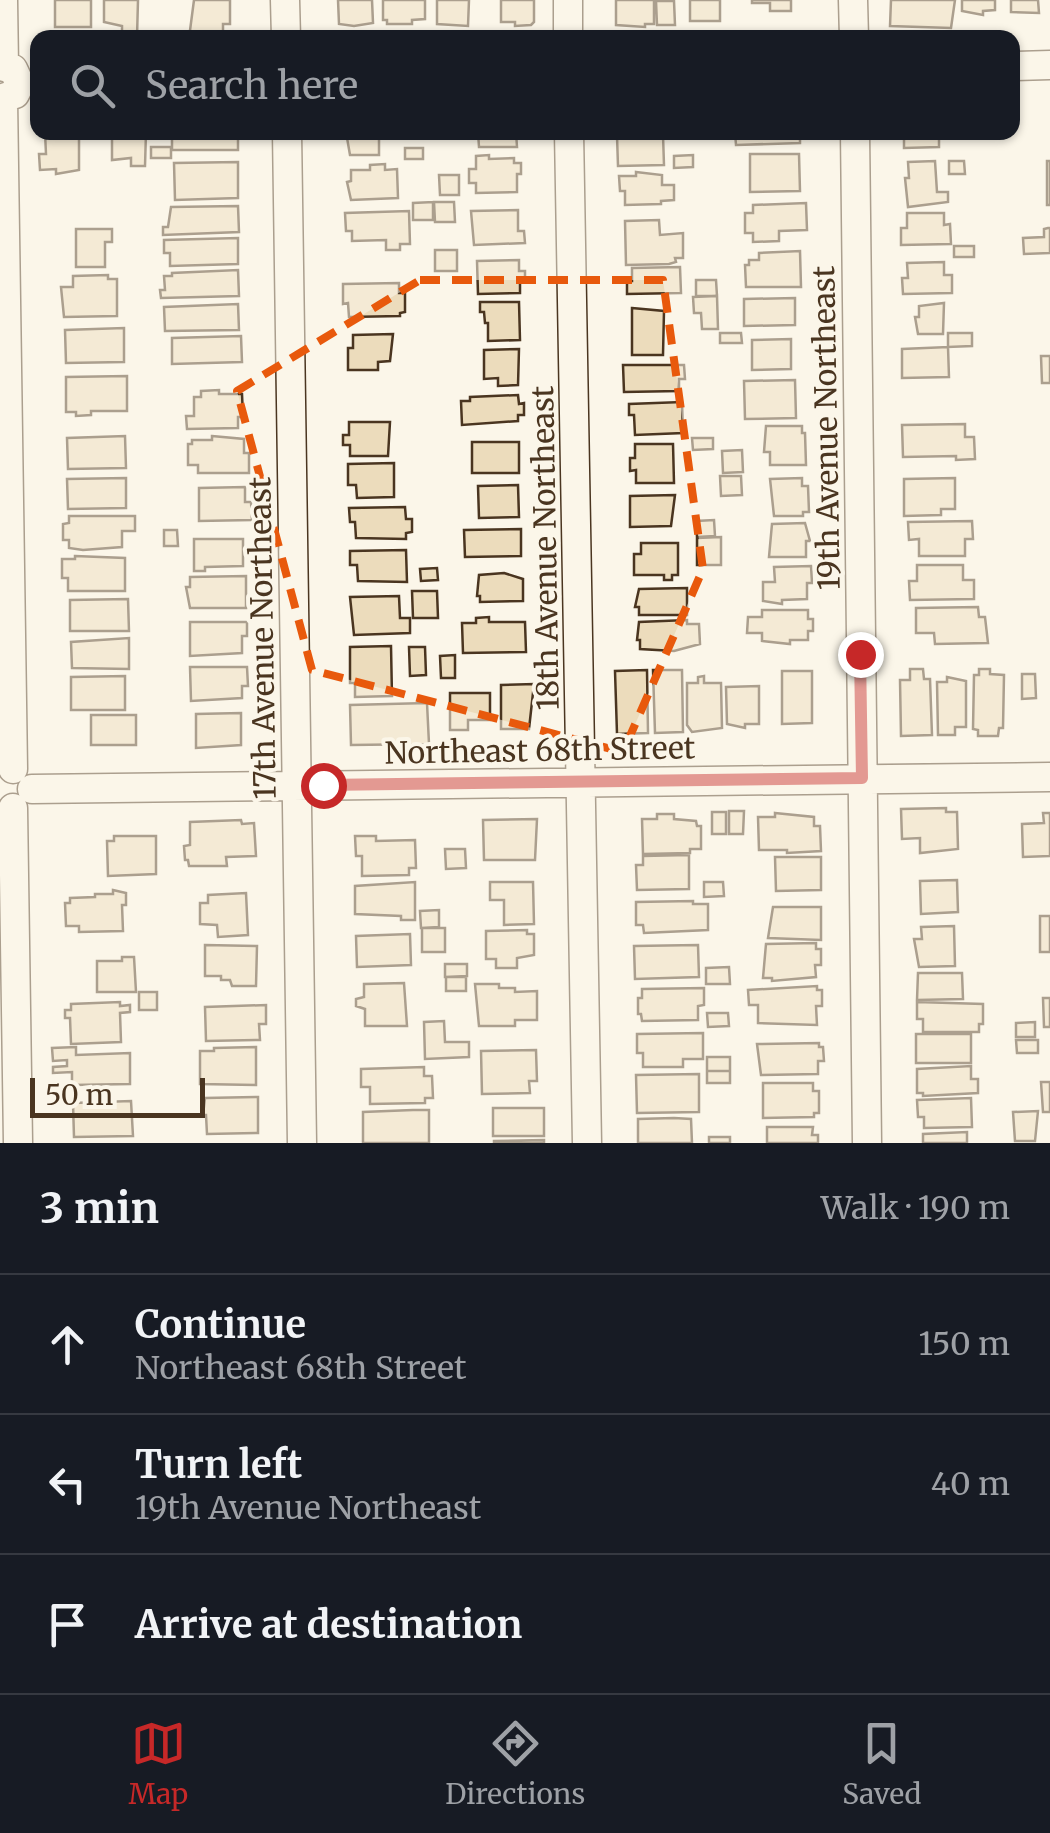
<!DOCTYPE html>
<meta charset="utf-8">
<style>
body{margin:0;font-family:Merriweather,serif;background:#242831;color:#f1f3f6}
.scale{position:absolute;left:30px;bottom:25px;width:175px;box-sizing:border-box;padding-left:10px;border:5px solid #4a3520;border-top:0;font-size:28px;line-height:35px;white-space:nowrap;color:#4a3520;-webkit-text-stroke:8px #fbf6e9;paint-order:stroke}
.stop{position:absolute;width:30px;height:30px;margin:-22px;border:8px solid #c62828;border-radius:50%;background:#fff}
.stop.end{background:#c62828;border-color:#fff;box-shadow:0 2px 10px #0008}
.list{margin:0;padding:0;list-style:none}
h2{display:flex;justify-content:space-between;align-items:center;height:130px;margin:0;padding:0 40px;font-size:42px}
h2 small{font-size:32px;font-weight:400;color:#9ea1a6}
.list li{display:grid;grid-template-columns:65px 1fr auto;gap:30px;align-items:center;box-sizing:border-box;height:140px;padding:0 40px;border-top:2px solid #363941}
.list b{display:block;font-size:38px;white-space:nowrap}
.list p{margin:0;font-size:32px;white-space:nowrap;color:#9ea1a6}
.list em{font-size:32px;font-style:normal;color:#9ea1a6}
.icon{flex:none;width:55px;height:55px;fill:none;stroke:currentColor;stroke-width:2;stroke-linecap:round;stroke-linejoin:round}
.map{position:relative;flex:none;width:1050px;height:1143px;overflow:hidden}
.search{position:absolute;background:#171b24;box-shadow:0 2px 8px #0004;left:30px;right:30px;top:30px;height:110px;display:flex;align-items:center;gap:25px;box-sizing:border-box;padding:0 35px;border-radius:20px;color:#9ea1a6;font-size:38px}
.sheet{height:550px;background:#171b24}
nav{display:flex;justify-content:space-around;align-items:center;box-sizing:border-box;height:140px;border-top:2px solid #363941;background:#171b24;font-size:28px;color:#9ea1a6}
nav a{display:grid;justify-items:center;gap:5px}
nav .on{color:#c62828}
.map>svg:first-child{display:block}
.building{fill:#ecdcbc;stroke:#4a3520;stroke-width:2.5}
.lines{fill:none;stroke-linecap:round;stroke-linejoin:round}
.minor-casing{stroke:#4a3520;stroke-width:31}
.minor{stroke:#fbf6e9;stroke-width:28}
.route{stroke:#c62828;stroke-width:12}
.marked{fill:none;stroke:#e8590c;stroke-width:8;stroke-dasharray:20 12;stroke-linejoin:round}
.labels{text-anchor:middle;dominant-baseline:central;stroke-width:8;stroke-linejoin:round;paint-order:stroke}
.street-label{font-size:30px;fill:#4a3520;stroke:#fbf6e9}
</style>
<div class="map">
<svg width="1050" height="1143" viewBox="0 0 1050 1143">
<rect width="100%" height="100%" fill="#fbf6e9"/>
<!-- building -->
<path class="building" d="M55,0h36v27h-36z
M104,0h34l-1,37 -15,1v-12l-18,-4z
M194,0h36v24h-7v14h-34z
M338,0h34l1,23 -19,3 -15,-2z
M383,0h42v19l-13,1v4h-25v-4h-4z
M437,0h32l-1,26 -31,-2z
M501,0h33v22l-3,3 -16,1v-4h-14z
M616,0h38v24h-9v3l-29,-2z
M690,0h30v21h-30z
M752,0h39v11h-21v-8h-18z
M891,0h64l-4,28 -61,-2z
M962,0h33v10l-12,1v4l-21,-4z
M1011,0h27l1,13 -28,-1z
M656,1h18l1,24h-18z
M45,132h34v38l-23,4v-5l-16,1 -1,-16h7z
M112,132h34l-1,34h-14v-8l-19,2z
M172,132h66v18h-66z
M346,132h33v23h-29z
M478,132h38l1,15h-38z
M735,132h65v11l-64,2z
M904,132h35v15l-35,1z
M663,135l1,30 -46,1 -1,-30z
M151,147h20v11h-20z
M405,148h18v11h-18z
M750,154h49l1,37 -50,1z
M489,155v4l25,-1v5h7v11h-4v18l-41,1v-10h-7v-14h7v-13z
M693,155v12l-19,1v-12z
M935,161l2,31h11v10l-40,5 -3,-29h4l-1,-16z
M949,161h15l1,13h-16z
M1047,161h3v44h-3z
M238,162v36l-63,2 -1,-37z
M385,164v6l12,-1 1,29 -47,2 -4,-18 4,-1v-11h19v-5z
M636,172l26,3v10h12v15l-13,1v3l-36,1v-14h-5l-1,-15h17z
M439,175h20v20h-19z
M433,202v18h-20v-17z
M434,202h20l1,20h-20z
M806,203l1,27 -28,1v10l-26,1v-9h-8v-20h8v-8z
M238,206l1,26 -76,3v-8h5l3,-20z
M518,210v21h6l1,12 -51,2 -3,-34z
M409,211l1,33h-10v6h-14v-10l-34,1v-10h-6l-1,-18z
M907,213h37v12l6,-1 1,20 -50,1v-17h6z
M659,220l1,15 23,-2v25h-8l1,4 -7,2 -43,1 -1,-44z
M1048,228h2v25l-26,1 -1,-16 21,-1v-8z
M76,229h36v13h-7v25h-29z
M238,238v26l-68,2v-13h-6v-13z
M954,246h20v11h-20z
M435,250h22v21h-22z
M800,251l1,36h-55l-1,-22h4v-5h10v-7z
M519,260v11h6v11h-5v11l-42,1 -1,-33z
M944,262v13h8v18l-49,1 -1,-16h6l-1,-15z
M680,267l1,26 -54,1v-13h5v-13z
M238,270l1,26 -78,2 -1,-8h5l-1,-14h8v-3z
M108,275v4h9v37l-53,1 -3,-30h12v-11z
M696,280h20l1,16h-21z
M399,283v10h6v19l-5,1v3l-51,1 -1,-14 -5,1v-20z
M717,296l1,33h-16l-1,-16h-7l-1,-16z
M795,298v27l-51,1v-27z
M480,302h39l1,38 -32,1v-18h-3l-1,-11h-4z
M944,303l-1,31h-25l-3,-17h4v-11z
M238,304l1,26 -74,1 -1,-24z
M632,308l32,3 -1,44h-31z
M124,328v34l-58,1 -1,-33z
M720,333h21l1,10h-22z
M948,333h24v13l-24,1z
M393,334l-3,27 -12,1v8h-30v-22h5v-13z
M241,336l1,26 -70,2v-26z
M791,339v30l-39,1v-30z
M948,347l1,30 -47,1v-29z
M519,349l-1,36 -20,1v-8l-14,1v-29z
M1041,356h9v27h-8z
M623,365h61l1,14h-6v12l-55,1z
M127,376v35h-36v4l-15,1v-4h-10v-35z
M795,380l1,38 -51,1 -1,-38z
M219,390v4h23l1,23h-5v11l-51,1 -1,-13h8v-19h7v-6z
M518,395l1,9 5,-1v12h-6v6l-56,4 -1,-24h9v-4z
M682,402l1,31 -48,2 -1,-20h-5v-11z
M349,422h41l-2,34h-38v-11h-7v-10h6z
M965,424v13h9l1,22 -19,1v-4l-53,1 -1,-32z
M766,426h36v7h3l1,32h-36v-13h-6z
M125,436l1,32 -58,1 -1,-31z
M212,436l32,3v14h5v20h-51v-8h-10v-21h4v-4h20z
M692,438h21v11l-20,1z
M472,442h47v31h-47z
M635,444h38l1,39h-38v-13l-6,1v-13h5z
M742,450l1,22 -20,1 -1,-22z
M394,463v34l-37,1 -1,-13h-8v-21z
M720,476h21l1,19 -21,1z
M126,478v30l-58,1 -1,-30z
M802,478v8h6l1,26h-6v4h-29l-4,-37z
M955,478v31h-14v6l-37,1v-37z
M518,485l1,32 -40,1 -1,-32z
M245,487v15h6l1,18 -53,1v-33z
M675,495l-4,31 -41,1v-31z
M405,507l1,12h6v13l-6,1v6l-50,-1 -1,-16h-5l-1,-14z
M69,516h66v15h-13v16l-39,3 -14,-2v-8h-6v-16l6,-1z
M714,520l1,16 -18,1 -1,-16z
M972,521l1,18h-8v17h-46v-17l-10,1 -1,-18z
M805,523l5,18h-4v16h-37l3,-33z
M521,529v27l-56,1 -1,-27z
M164,530h13l1,16h-14z
M721,537v28h-24v-27z
M194,539h49v27l-38,1v4h-11z
M641,543h37v32h-6v5h-8v-5h-30v-21h7z
M406,550l1,32 -49,-1 -1,-16h-7v-14z
M75,556l50,2v33h-57v-13h-6v-19h13z
M917,565h46v15h11v19l-64,1 -1,-19h8z
M811,566l1,17h-5v16l-25,1v4l-19,-3v-19h12l-1,-15z
M437,568l1,12 -17,1 -1,-12z
M504,573l19,6v22l-43,1v-6h-3l2,-21z
M246,576v32h-56l-4,-21h4v-10z
M687,588v27h-48v-8h-4l4,-18z
M412,591h25l1,27h-25z
M399,596l1,22h10v15l-56,2 -4,-38z
M128,599l1,32h-59v-31z
M978,607l1,10h6l3,26 -53,1 -1,-11h-18v-25z
M762,610h46v9h5v12h-5v9h-18v4l-28,-3v-8h-15l1,-16h14z
M489,617v5h36l1,30 -63,1 -1,-30h14v-5z
M687,620v4h12l1,20 -26,7 -34,-2v-9h-3l2,-18z
M190,622h57v14h-5v17l-52,3z
M129,638v31l-57,-1 -1,-26z
M391,646l1,50 -37,1v-14h-5v-36z
M409,647h16l1,28 -16,1z
M455,655v23h-14l-1,-22z
M190,667h57l1,19h-6v12l-51,3z
M910,669h13l1,10h6l2,56 -31,1 -1,-56h10z
M979,669h11v5l14,1 -1,53h-4l-1,8h-20v-6l-5,-1 1,-54h5z
M647,670l1,63 -31,1 -2,-63z
M653,670h29l1,62 -28,1z
M782,671h30v52l-30,1z
M1022,674h13l1,24 -14,1z
M125,676v34h-54v-33z
M704,676v7h17l1,45 -30,4 -5,-7v-42h11v-6z
M947,677l19,4v46h-11v8h-17l-1,-53h10z
M534,684l-5,45h-28v-44z
M759,686v38h-14v4l-18,-4 -1,-37z
M450,693h40v27h-22v10h-18z
M427,703l2,41 -78,1 -1,-40z
M241,713v32l-45,3v-34z
M91,715h45v30h-45z
M946,808v4h11l1,37 -38,4v-15l-18,1 -1,-30z
M729,811h15l-1,23h-14z
M712,812h14v22h-14z
M775,813l39,4v9h6l1,25 -34,2v-3h-28l-1,-33h17z
M1043,813h7v43l-27,1 -1,-33 22,-1z
M657,814h17v5l22,2 1,5h4v23h-11v4l-47,1 -1,-35h15z
M537,819l-2,41h-51l-1,-40z
M241,820l1,4 12,-1 2,33 -30,1 1,9h-38l-1,-6h-3l-1,-14 6,-1v-23z
M114,836h42v38l-48,2 -1,-35h7z
M355,836h21v5l39,-1 1,28h-7v7l-47,1v-20h-6z
M445,849h20l1,19 -20,1z
M689,855v34l-52,1 -1,-25h7v-9z
M775,857h46v33l-45,1z
M957,880l1,32 -37,2 -1,-33z
M415,882v38h-14v-4l-46,-2v-28z
M490,882h43l1,42 -30,1v-25h-14z
M704,882h19l1,14 -20,1z
M113,890l13,3v12h-4l1,26 -44,1v-6h-13l-1,-23h5v-5l25,-1v-3h18z
M246,893l2,42 -30,2 -1,-12 -17,-1v-21h8v-8z
M693,901v3h15v26l-64,3 -1,-8h-7v-23z
M773,907h48v33l-53,-2z
M439,910v17l-18,1 -1,-17z
M1040,916h10v36h-10z
M954,926l1,40 -36,1 -5,-28h8l-1,-12z
M422,928h23v24h-23z
M527,930v4h7v21l-17,3v10h-21v-9h-10v-28z
M410,934l1,31 -54,2 -1,-31z
M816,943v6h5v16h-6l1,12 -44,4v-3h-9l3,-34z
M205,945l52,1 -1,40h-24l-2,-6h-9v-4h-16z
M698,945l1,32 -64,2 -1,-33z
M122,957h12l2,35h-39v-31h25z
M445,964h22v12l-22,1z
M729,967l1,17h-24v-16z
M918,973h44l1,26 -46,1z
M446,977h20v14h-20z
M404,983l3,43h-42v-17l-9,-3v-7l8,-2v-13z
M475,984h24v4h16v4l22,-1v29h-22v6h-36z
M817,986v4h5v16h-6l1,19 -59,-2v-18h-9l-1,-15z
M704,988v17l-6,1v14l-56,1 -1,-7h-3v-16h4v-9z
M139,992h18v18h-18z
M1043,998h7v29h-6z
M120,1002v4l10,-1v7l-10,1 1,29 -50,2 -1,-26h-5v-8h6v-6z
M917,1002l66,2v20h-4v8h-56v-13h-6z
M266,1005v19h-7l1,16 -54,1 -1,-34z
M707,1013h21l1,13 -21,1z
M444,1021l1,21h24v15l-44,2 -1,-37z
M1035,1022v15h-19v-14z
M703,1033v26h-20v8h-40v-14h-6v-19z
M916,1034h55v29h-55z
M1016,1040h22v13h-21z
M819,1043v4h4l1,14h-6v13l-57,1 -4,-31z
M76,1047v8l54,-2v31l-58,1v-13l-19,1v-6l14,-1v-6l-14,1 -1,-13z
M256,1047v38l-56,-1v-33h14v-3z
M536,1050l1,31h-8l1,12 -48,1 -1,-43z
M707,1057h23v14h-23z
M971,1066v13h7v14l-55,3v-3h-6v-24z
M424,1067v9h8l1,22h-8v5l-55,1v-17h-9v-18z
M707,1071h23v12h-23z
M699,1074v38l-62,1 -1,-38z
M1041,1082h9v30h-7z
M763,1083h50v8h6v22h-5v4l-51,1z
M258,1097v36l-51,1 -1,-19h-3l2,-17z
M971,1098l1,29 -48,1v-11h-6l-1,-17z
M131,1101l2,35 -59,1 -1,-34z
M493,1108h51v28h-51z
M413,1110h16v33h-66v-31z
M1038,1111l-3,30h-20l-2,-29z
M674,1118l17,1 1,24h-54v-24z
M767,1127h46l-1,8h6v8h-51z
M967,1132v11h-44v-9z
M709,1137h21v6h-21z
M544,1140v3h-50v-2z"/>
<g class="lines">
<!-- minor casing -->
<g class="minor-casing">
<path id="minor" d="M3,0l1,66
M285,0l1,38
M568,0v38
M853,0l1,38
M0,66l13,3 7,15 -5,10 -15,5
M1012,66l38,-1
M3,99l10,670
M287,132l15,1011
M569,132l18,1011
M855,132l12,1011
M32,789l1018,-12
M13,808l5,335"/>
</g>
<!-- minor -->
<use href="#minor" class="minor"/>
</g>
<g class="lines">
<!-- route -->
<path class="route" d="M323,785l539,-7 -2,-124"/>
</g>
<!-- marked area -->
<path d="M0 0H1050V1143H0ZM420,280h243l40,289 -80,183 -311,-82 -75,-279z" fill="#fbf6e9" fill-opacity=".55" fill-rule="evenodd"/>
<path class="marked" d="M420,280h243l40,289 -80,183 -311,-82 -75,-279z"/>
<g class="labels">
<!-- street labels -->
<g class="street-label">
<text transform="translate(826 428) rotate(-91)">19th Avenue Northeast</text>
<text transform="translate(545 548) rotate(-91)">18th Avenue Northeast</text>
<text transform="translate(262 638) rotate(-91)">17th Avenue Northeast</text>
<text transform="translate(540 750) rotate(-1)">Northeast 68th Street</text>
</g>
</g>
</svg>
<div class="scale">50 m</div>
<div class="stop" style="left:323px;top:785px"></div>
<div class="stop end" style="left:860px;top:654px"></div>
<div class="search"><svg class="icon" aria-label="search" viewBox="0 0 24 24"><circle cx="10" cy="10" r="6"/><path d="M15 15l6 6"/></svg>Search here</div>
</div>
<section class="sheet">
<h2>3 min<small>Walk · 190 m</small></h2>
<ul class="list">
<li><svg class="icon" aria-label="ahead" viewBox="0 0 24 24"><path d="M12 20V5M6 11l6-6 6 6"/></svg><div><b>Continue</b><p>Northeast 68th Street</p></div><em>150 m</em></li>
<li><svg class="icon" aria-label="left" viewBox="0 0 24 24"><path d="M17 20v-9H6M10 6l-5 5 5 5"/></svg><div><b>Turn left</b><p>19th Avenue Northeast</p></div><em>40 m</em></li>
<li><svg class="icon" aria-label="arrive" viewBox="0 0 24 24"><path d="M6 21V4h12l-3 4 3 4H6"/></svg><div><b>Arrive at destination</b></div></li>
</ul>
</section>
<nav>
<a class="on"><svg class="icon" aria-label="map" viewBox="0 0 24 24"><path d="M3 6l6-2 6 2 6-2v14l-6 2-6-2-6 2zM9 4v14M15 6v14"/></svg>Map</a>
<a><svg class="icon" aria-label="directions" viewBox="0 0 24 24"><path d="M12 3l9 9-9 9-9-9zM9 14v-3h6M13 9l2 2-2 2"/></svg>Directions</a>
<a><svg class="icon" aria-label="saved" viewBox="0 0 24 24"><path d="M7 4h10v16l-5-4-5 4z"/></svg>Saved</a>
</nav>
